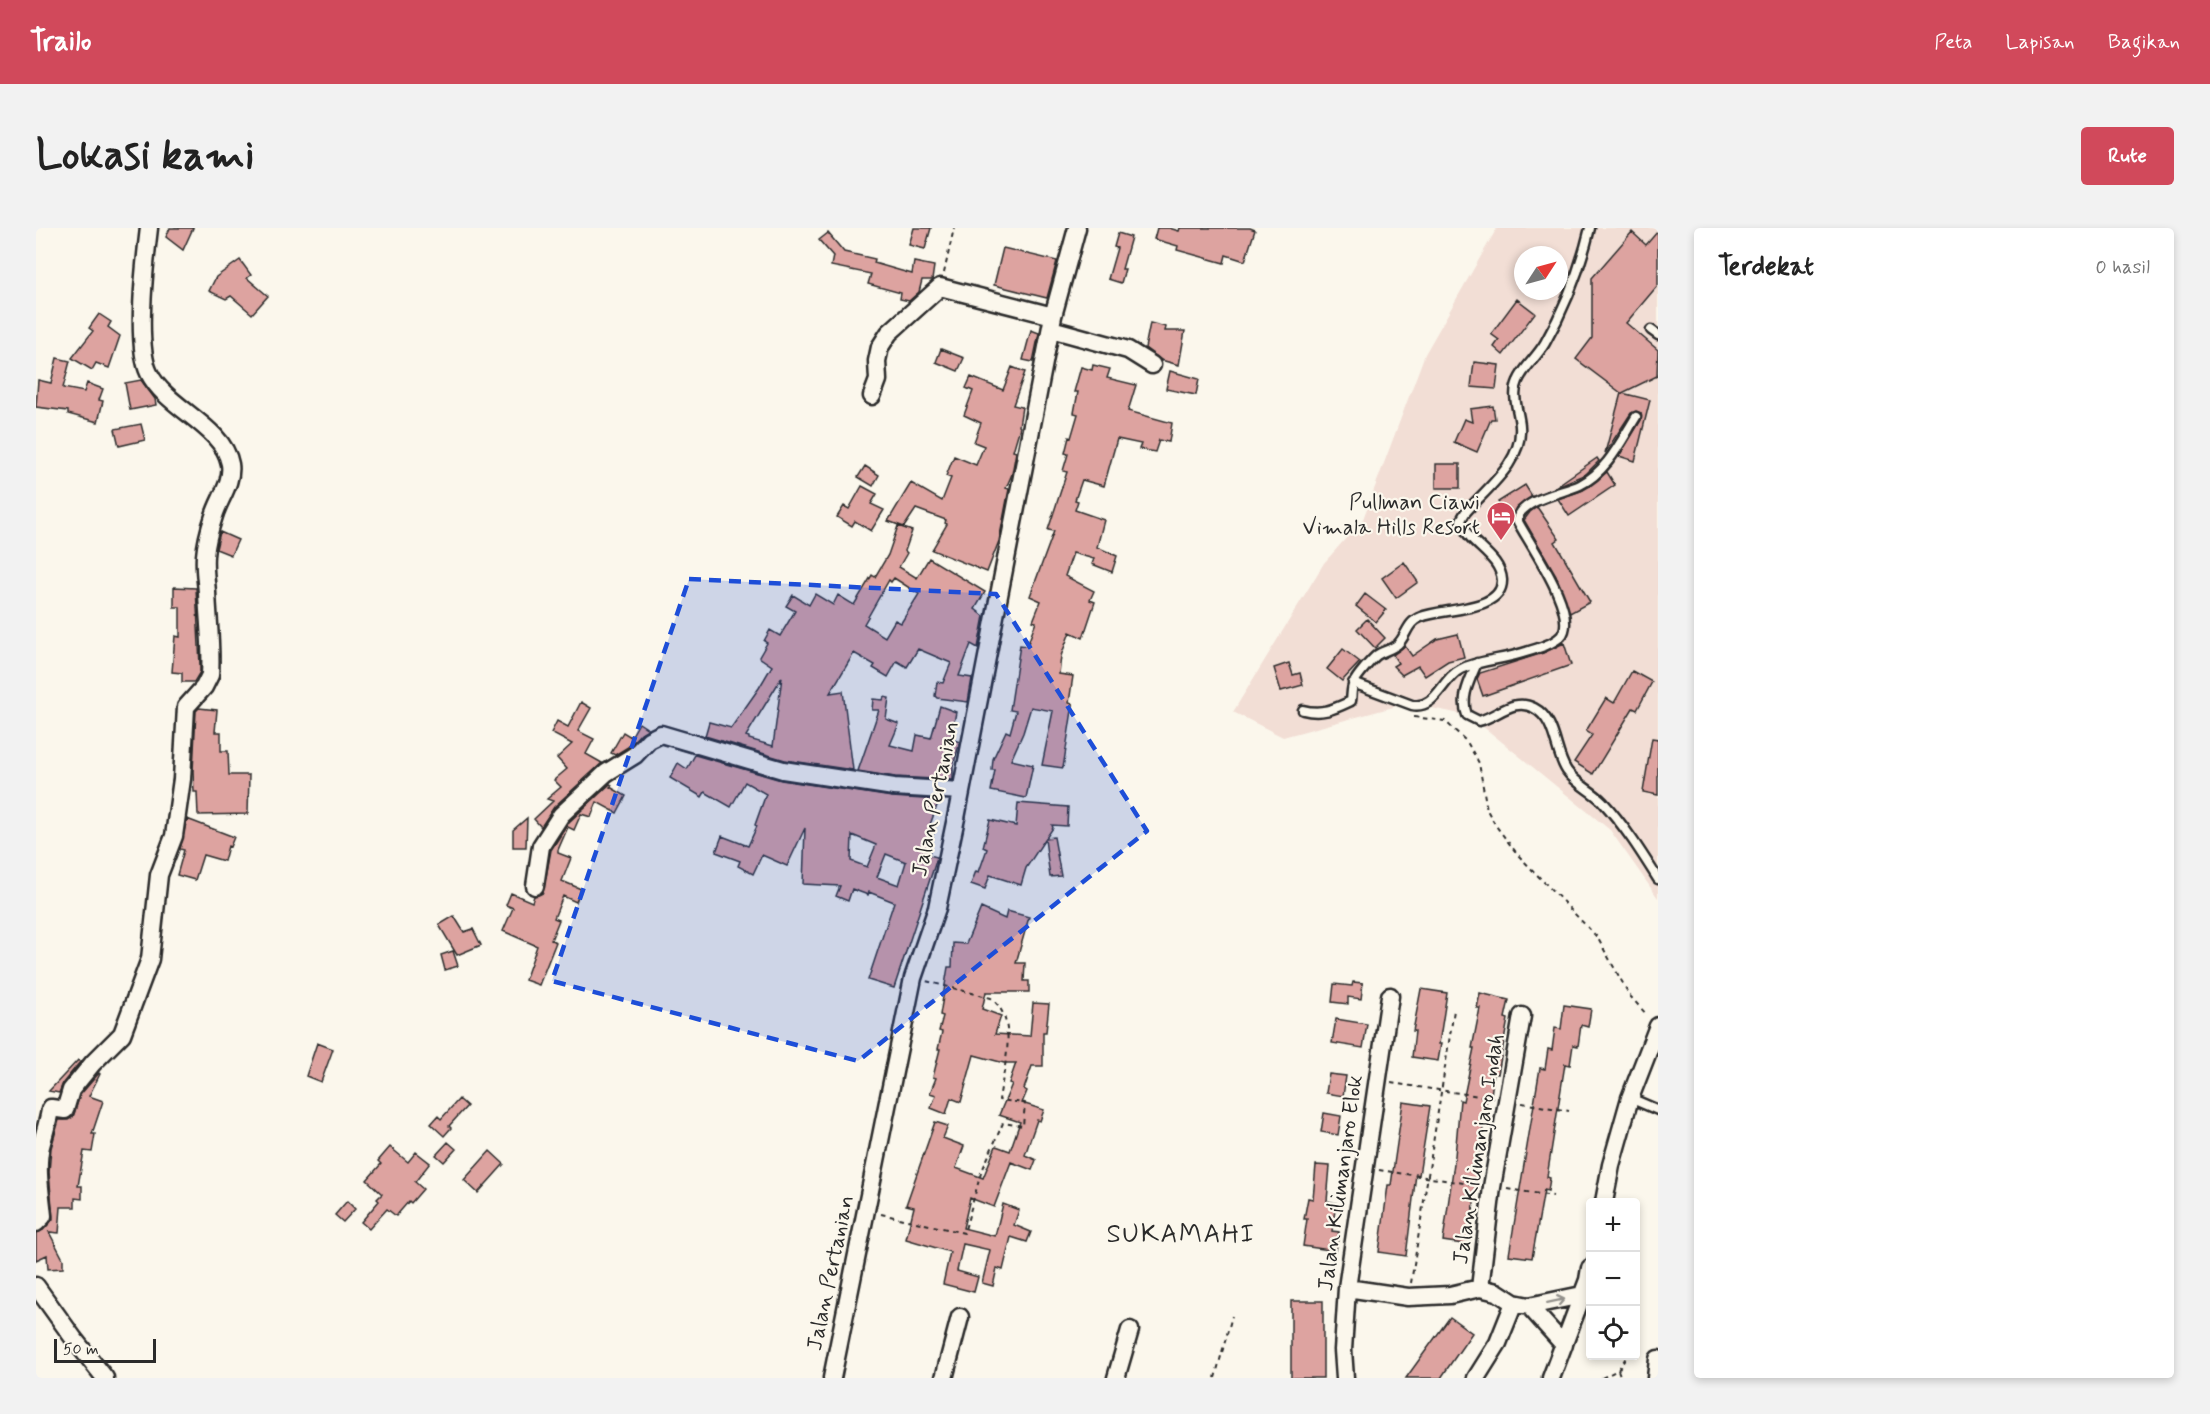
<!DOCTYPE html>
<html lang="id">
<meta charset="utf-8">
<style>
body{margin:0;font-family:Mynerve,sans-serif;background:#f2f2f2;color:#222}
.controls{position:absolute;right:18px;bottom:18px;display:grid;overflow:hidden;border-radius:6px;box-shadow:0 3px 9px #0003}
.controls button{width:54px;height:54px;display:grid;place-items:center;padding:0;border:0;border-bottom:2px solid #e0e0e0;background:#fff;color:#222;font:30px sans-serif}
.compass{position:absolute;left:1478px;top:18px;width:54px;height:54px;border-radius:50%;background:#fff;box-shadow:0 3px 9px #0003;rotate:54deg}
.scale{position:absolute;left:18px;bottom:15px;width:102px;box-sizing:border-box;padding-left:6px;border:3px solid #2b2b2b;border-top:0;font-size:16px;line-height:21px;white-space:nowrap;color:#2b2b2b;-webkit-text-stroke:4px #fbf7ec;paint-order:stroke}
.list{margin:0;padding:0;list-style:none}
h2{display:flex;justify-content:space-between;align-items:center;height:78px;margin:0;padding:0 24px;font-size:26px}
h2 small{font-size:20px;font-weight:400;color:#767676}
.icon{flex:none;width:33px;height:33px;fill:none;stroke:currentColor;stroke-width:2;stroke-linecap:round;stroke-linejoin:round}
.map{position:relative;flex:none;width:1622px;height:1150px;overflow:hidden;border-radius:6px}
header{display:flex;align-items:center;gap:36px;box-sizing:border-box;height:84px;padding:0 30px;background:#d1495b;color:#fff}
header strong{font-size:28px}
nav{display:flex;gap:33px;margin-inline-start:auto;font-size:21px}
.intro{display:flex;align-items:center;justify-content:space-between;box-sizing:border-box;height:144px;padding:0 36px}
h1{margin:0;font-size:42px}
.button{padding:15px 27px;border-radius:6px;background:#d1495b;color:#fff;font-size:21px;font-weight:700}
main{display:flex;gap:36px;padding:0 36px}
aside{flex:1;background:#fff;border-radius:6px;box-shadow:0 3px 9px #0003}
.map>svg:first-child{display:block}
.built{fill:#f2ded5;fill-rule:evenodd}
.building{fill:#dda3a0;stroke:#2b2b2b;stroke-width:1.5;fill-rule:evenodd}
.lines{fill:none;stroke-linecap:round;stroke-linejoin:round}
.service-casing{stroke:#2b2b2b;stroke-width:13}
.minor-casing{stroke:#2b2b2b;stroke-width:21}
.path{stroke:#2b2b2b;stroke-width:2;stroke-dasharray:4.5 4.5;stroke-linecap:butt}
.service{stroke:#fbf7ec;stroke-width:8}
.minor{stroke:#fbf7ec;stroke-width:16}
.oneway{stroke:#93918c}
.marked{fill:#1d4ed8;fill-opacity:0.2;stroke:#1d4ed8;stroke-width:4.5;stroke-dasharray:12 8;stroke-linejoin:round}
.labels{text-anchor:middle;dominant-baseline:central;stroke-width:4.5;stroke-linejoin:round;paint-order:stroke}
.poi-label{font-size:22px;fill:#2b2b2b;stroke:#fbf7ec;text-anchor:end}
.street-label{font-size:22px;fill:#2b2b2b;stroke:#fbf7ec}
.quarter-label{font-size:26px;letter-spacing:1.5px;fill:#2b2b2b;stroke:#fbf7ec}
</style>
<header>
<strong>Trailo</strong>
<nav><a>Peta</a><a>Lapisan</a><a>Bagikan</a></nav>
</header>
<div class="intro"><h1>Lokasi kami</h1><a class="button">Rute</a></div>
<main>
<div class="map">
<svg width="1622" height="1150" viewBox="0 0 1622 1150">
<rect width="100%" height="100%" fill="#fbf7ec"/>
<filter id="ink" filterUnits="userSpaceOnUse"><feTurbulence type="fractalNoise" baseFrequency=".0167" numOctaves="2"/><feDisplacementMap in="SourceGraphic" scale="12" xChannelSelector="R" yChannelSelector="G"/><feConvolveMatrix kernelMatrix="1 2 1 2 8 2 1 2 1" color-interpolation-filters="sRGB"/></filter>
<g filter="url(#ink)">
<!-- built -->
<path class="built" d="M1461,0h161v670l-48,-68 -140,-114 -62,-13 -125,34 -50,-25 91,-149 39,-44 62,-165zM1487,27h36v36h-36z"/>
<!-- building -->
<path class="building" d="M134,0h23l-10,22 -17,-13z
M878,0h17l-6,21 -16,-4z
M1121,0h12l10,3 1,-3h70l5,2 -10,31 -19,-6 -2,8 -47,-13 1,-4 -24,-7z
M1622,3v54l-32,38 32,27 -1,26 -35,17 28,7 -15,61 -16,-5 22,-36v-7l-5,-2 -5,2 -26,40 16,-60 -45,-34 16,-21v-60l40,-46 14,13z
M792,5l16,19 31,7 -1,4 38,11 2,-12 20,4 -2,14h-10l-3,12 -10,9 -9,-2 1,-6 -33,-9 3,-10 -40,-8 2,-10 -14,-16z
M1082,5l13,4 -9,32h3l-4,14 -13,-4 9,-31 -3,-1z
M967,20l54,13 -10,37 -53,-13z
M204,32l11,15 -4,3 21,18 -16,18 -21,-18 -5,3 -17,-8 7,-14z
M1481,71l18,14 -32,42 -9,-8 5,-7 -8,-6z
M63,86l12,8 -3,5 12,9 -11,32 -13,-5 -4,7 -20,-12 21,-27 -4,-3z
M1114,95l16,4 -1,4h20l-6,34 -18,-5 -16,-12z
M995,102l8,3 -6,29 -10,-2z
M905,121l23,9 -6,13 -22,-9z
M21,130l13,3 -7,27 21,4 3,-9 16,6 -4,11 4,1 -5,21 -30,-8v-3l-32,-4 2,-27 13,3z
M1438,134l25,3 -3,24 -25,-2z
M1057,137l17,4 -3,9 29,7 -8,26 44,12 -3,19 -10,-2 -4,12 -16,-3 2,-5 -24,-5 -13,47 -22,-6 -7,20 3,1 -3,9 29,10 -7,27 20,9 -5,16 -20,-8 2,-5 -21,-6 -8,23 29,15 -4,9 5,2 -12,36 -13,-6 -9,24 -2,18 14,2 -4,27 4,1 -10,64 -21,-3 11,-54 -22,-4 -8,26 -12,27 22,5 -7,33 -35,-7 4,-21h-3l1,-11 13,-28 4,2 6,-22 -6,-1 10,-65 7,1 9,-24 -3,-1 8,-20 -11,-5 24,-65 -6,-1 19,-58 -4,-1 5,-17 -3,-1 4,-16 2,1 7,-24 -4,-1 4,-21h-4l7,-25 11,3z
M976,139l13,5 -12,33 9,2 -3,19 1,1 -7,24 3,1 -4,22 -6,14 3,1 -10,52 -12,31 -55,-22 15,-26 -2,-1 1,-3 -30,-11 -12,18 -16,-6 23,-38 31,18 9,-23 -5,-2 8,-20 22,9 8,-19 -10,-4 7,-19 -17,-8 9,-24 -7,-3 5,-11 32,13z
M1134,143l29,8 -3,16 -30,-6z
M105,152l14,19 1,6 -26,5 -5,-27z
M1457,178l2,13h-4l-14,33 -23,-10 10,-23 8,3 -2,-13z
M105,196l4,16 -26,6 -4,-17z
M1561,230l2,3 -13,13 -31,13z
M1400,236h24v24h-24z
M829,238l14,9 -6,11 -15,-9z
M1571,244l8,13 -46,31 -11,-17 25,-9z
M1489,257l7,11 -17,13 -4,9v5l-13,-21z
M826,258l15,8 -6,10 13,6 -13,21 -16,-10 -3,5 -15,-9 7,-11 5,3z
M1501,279l22,32 -4,3 35,60 -20,11 -14,-38 -32,-55 6,-8z
M862,298l14,5 -7,20 2,2 -8,14 18,11 12,-20 56,34 -10,17 9,7 -6,32 -7,-4 -12,32 13,2 -4,24 -31,-4 -2,-2 2,-14 6,1 8,-20 -33,-14 -11,18 -10,-6 -9,16 -15,-9 2,-3 -21,-12 -24,40 13,-2 10,79 -68,-10 -80,-24 4,-14 22,6 28,-40 13,-22 -13,-9 8,-14 -3,-2 6,-11 10,6 15,-25 -9,-5 7,-11 16,10 6,-11 18,11 5,-10 16,10 18,-30 3,2 13,-22zM858,350l25,16 -18,29 -6,-3 -10,17 -21,-13 25,-44 2,2zM746,449l-9,69 -24,-7v-2l-3,-1z
M184,304l18,8 -7,15 -15,-6z
M1368,334l14,20 -22,16 -14,-20z
M138,359l22,1 4,77v7l-6,10h-12v-9l-10,-1 3,-36 5,1v-30h-6z
M1329,366l21,16 -10,12 -20,-16z
M1331,391l18,19 -10,10 -18,-19z
M1422,406l6,23 -16,4 -23,15 -7,-10 -16,9 -9,-9 5,-3 -5,-8 12,-9 7,10 25,-17z
M1528,415l7,22 -88,31 -6,-17 3,-6 63,-20z
M1307,421l17,13 -18,19 -15,-12z
M1253,435l4,12 7,-2 3,12 -22,6 -7,-23z
M1596,443l20,11 -15,28 -4,-2 -40,66 -19,-12 18,-27 -6,-4 20,-33 8,5z
M848,469l5,1 -3,21 13,5 -9,21 24,6 3,-16 14,3 9,-32 16,6 -5,27 9,3 -7,24v14l-58,-3 -37,-6 21,-61h-7l1,-11 10,1z
M545,474l10,6 -13,23 16,8 -8,15 16,9 -48,44 -13,20 -7,-8 19,-18 -6,-2 14,-12 -7,-7 13,-11 -10,-11 15,-14 -21,-11 6,-12 11,6z
M163,480l18,2 -2,22h6v19h7l1,24h20l-1,39 -50,1 -1,-23h-3l-1,-21 3,-60z
M603,495l9,6 -7,4 -13,14 -13,8 -4,-2 12,-21 8,5z
M1616,510l6,1v56l-15,-3z
M659,527l86,25 111,17 47,3 -9,25 5,1 -6,29 8,2 -1,4 -42,127 -26,-8 26,-78 -25,-10 -1,3 -16,-6 -4,12 -12,-5 4,-10 -37,-2 2,-56 -18,38 -25,-11 -9,19 -15,-8 2,-5 -24,-9 6,-16 26,10 9,-20 -2,-1 11,-31 -21,-12 -14,25 -26,-15 -3,5 -32,-19 8,-15 9,6zM816,607l24,10 -9,22 -16,-6zM850,626l20,8 -7,23 -22,-8z
M574,556l2,1 -2,2 16,9 -9,17 -20,-11 -6,15 -10,-3 -7,16 -6,-3 -10,23v3l13,5 -9,23 19,8 -5,13 -13,-6 -9,22 5,2 -8,20 5,2 -17,43 -14,-5 12,-34 -34,-15 10,-23 -7,-3 5,-12 21,9 2,-6 9,-3 8,-43 18,-28z
M982,575l50,4 -1,19 -15,-1 1,3 -7,10 8,-1 7,39 -11,1 -5,-38 -19,29 -5,17 -31,-10 -5,14 -14,-5 5,-13 3,1 8,-23 -4,-2 7,-27 26,6z
M491,590l-1,29h-13v-17z
M151,591l47,18 -4,10 -2,-1 -4,15 -21,-6 -8,25 -18,-5 7,-25 -4,-1z
M945,680l24,11 2,-8 22,6 -13,46h9l-1,18h5v11h-43l-4,17 19,7 -6,18 35,2 3,-33 16,1 -3,28h-3v34h-11l-8,23 3,2 -5,12 22,7 -4,11 -3,-1 -12,35 11,5 -4,10 -21,-8 -17,45 -24,-9 -7,30 32,8 8,-32 16,6 -5,15 17,7 -4,10 -16,-5 -8,33 -6,-2 -4,18 -11,-3 8,-33 -27,-6 -6,27 21,6 -4,15 -31,-8 7,-32 -44,-13 8,-32 -8,-2 29,-83 13,4 -5,12 21,8 -8,22 27,10 13,-32 14,5 10,-29 -21,-7 13,-31 -3,-1 7,-20h-12l-30,-8 -13,47 -10,-4 -5,16 -15,-6 5,-13 -6,-2 6,-15 -3,-1 7,-28h-2l4,-17 -3,-1 4,-15 -3,-1 8,-48h4l1,-24 13,1z
M418,688l10,16 9,-3 8,16 -24,10 -18,-30z
M417,723l5,15 -13,4 -4,-15z
M1317,754l10,1 -2,16 -13,-2v7l-16,-2 2,-18 18,2z
M1385,761l26,4 -8,51h2l-3,17 -26,-4 3,-26h-2z
M1444,765l29,7 -4,18 3,1 -10,55 -4,-1 -3,22h-4l-18,150 -26,-4 12,-85 5,-56 3,1 11,-53h-2l8,-40h-3z
M1528,777l27,4 -3,18 -7,-2 -3,21 -5,-1 -3,20 -5,-1 -18,113 3,1 -2,13 -4,-1 -12,68 -23,-3 31,-187 5,1 3,-20 4,1 3,-22 6,1z
M1300,791l31,5 -4,24 -31,-5z
M281,815l16,6 -12,33 -15,-6z
M42,832l2,2 -17,21 -4,10 -10,-2z
M63,845l1,1 -11,22 14,5 -11,33h3l-3,18 -8,-1 -6,35h4v13l-7,-1v9h-14l-2,26 -10,-1 14,27v9l-15,1 -1,-14 -11,5v-27l7,-3 10,-11 -4,-47 2,-24 8,-28h9l5,-3 7,-22z
M1293,846l17,2 -3,20 -17,-3z
M423,871l8,7 -18,20 2,2 -7,8 -13,-12 7,-8 3,3z
M1367,874l27,4 -11,69 -3,-1 -10,82 -27,-4 9,-67h3z
M1288,885l17,3 -3,19 -17,-3z
M412,914l8,7 -12,13 -8,-7z
M354,919l18,15 8,-10 14,11 -15,19 8,7 -12,14 -2,-2 -13,15 -9,-7 -18,20 -8,-7 18,-21 -2,-2 5,-5 -15,-14 14,-16 -3,-3z
M454,923l14,13 -26,29 -14,-13z
M1280,937l14,1 -3,35 9,2 -4,28 7,1 -3,19 -33,-5 4,-27h-3l4,-21 5,1z
M311,973l8,8 -12,13 -8,-7z
M1255,1073h32v77h-32z
M1414,1089l22,16 -25,36 -6,9h-35z"/>
<g class="lines">
<!-- service casing -->
<g class="service-casing">
<path id="service" d="M1615,102l7,5
M1441,435c-7,17 -17,34 -10,52l12,6c19,-5 35,-24 55,-13 23,12 20,44 33,63 9,13 24,19 35,30 22,24 39,51 56,78
M1317,455l59,22c24,5 30,-27 49,-36 18,-9 39,-9 58,-15 13,-4 32,-8 42,-18 19,-22 -33,-94 -44,-116 4,-21 46,-27 63,-35 27,-13 41,-44 56,-68
M1267,482c19,5 31,-1 48,-9 1,-5 0,-13 3,-18 2,-6 18,-24 23,-28 6,-4 16,-6 21,-11 9,-9 9,-22 23,-27 21,-9 82,-5 81,-37 -2,-26 -36,-36 -41,-60l4,-7c22,-25 58,-51 55,-87 -1,-15 -9,-30 -2,-45 6,-14 19,-24 27,-38 21,-37 35,-73 45,-115
M1594,870l28,12"/>
</g>
<!-- minor casing -->
<g class="minor-casing">
<path id="minor" d="M1015,101l77,21 24,15
M836,168l6,-16 -1,-19 3,-14 9,-14 51,-46 113,29
M499,658l6,-40 20,-31 45,-42 29,-18 14,-15 12,-6 122,36 111,17 67,4
M1568,974l7,-37 19,-67 28,-72
M0,995l7,-7c-2,-22 -7,-48 -2,-70 3,-12 7,-24 9,-36l1,-2 14,2 6,-20 22,-27 29,-29 28,-75 9,-84 15,-39 8,-57 4,-72 18,-20 6,-12c2,-27 -2,-56 -3,-83 -1,-12 -3,-24 -2,-36 1,-13 5,-28 9,-40 5,-17 19,-34 16,-52 -7,-38 -64,-56 -81,-91 -14,-28 -4,-112 0,-145
M0,1058l38,53 31,39
M1311,1060l61,9 42,-2 30,-7 17,4 17,11 15,3 53,-11
M1444,1060l12,-101 30,-171
M1493,1078l35,39
M796,1150l81,-400 24,-70 19,-90 97,-502 24,-88
M908,1150l16,-61
M1080,1150l14,-48
M1309,1150l-2,-28 4,-62 43,-292
M1440,1150l22,-35 16,-40
M1515,1150l37,-98 2,-12
M1620,1150l2,-19"/>
</g>
<!-- path -->
<path class="path" d="M908,45l10,-45
M1378,489l31,4 22,21 12,21 8,47 9,16 22,29 79,82 33,59 17,19
M1355,855l102,15
M1486,875l47,8
M1343,942l98,15
M1471,961l46,7
M845,986l83,19 17,-60 22,-50 20,3 2,-23 -26,-3c4,-30 21,-79 -8,-102l-65,-17
M1375,1055l43,-273
M1582,1142l3,8
M1179,1150l17,-62
M1566,1150l16,-8 9,-14"/>
<!-- service -->
<use href="#service" class="service"/>
<!-- minor -->
<use href="#minor" class="minor"/>
</g>
<!-- one-way arrows -->
<defs><path id="oneway-shaft" d="M-6 0H5M1.5-3L5.5 0L1.5 3" fill="none" stroke-width="1.6" stroke-linecap="round" stroke-linejoin="round" transform="scale(1.5)"/></defs>
<use class="oneway" href="#oneway-shaft" transform="translate(1520 1073) rotate(-12)"/>
</g>
<!-- marked area -->
<path class="marked" d="M653,351l307,15 151,237 -289,230 -306,-80z"/>
<!-- icons -->
<defs>
<g id="hotel-pin" transform="scale(1.5)"><path d="M0 17L-7.5 6A9.5 9.5 0 1 1 7.5 6Z" fill="#d1495b" stroke="#fbf7ec"/><path d="M-6-4.5h1.5V1H6V5H4.5V3h-9V5H-6ZM-4 0a1.8 1.8 0 1 1 3.6 0ZM.5 0V-2.5h3Q6-2.5 6 0Z" fill="#fff"/></g>
</defs>
<g fill-rule="evenodd">
<use href="#hotel-pin" x="1465" y="288"/>
</g>
<g class="labels">
<!-- poi labels -->
<g class="poi-label">
<text x="1444" y="275">Pullman Ciawi<tspan x="1444" dy="25">Vimala Hills Resort</tspan></text>
</g>
<!-- street labels -->
<g class="street-label">
<text transform="translate(900 571) rotate(-78)">Jalan Pertanian</text>
<text transform="translate(1443 921) rotate(-81)">Jalan Kilimanjaro Indah</text>
<text transform="translate(1305 955) rotate(-82)">Jalan Kilimanjaro Elok</text>
<text transform="translate(795 1045) rotate(-78)">Jalan Pertanian</text>
</g>
<!-- quarter labels -->
<g class="quarter-label">
<text x="1145" y="1007">SUKAMAHI</text>
</g>
</g>
</svg>
<div class="controls">
<button>+</button>
<button>−</button>
<button><svg class="icon" aria-label="locate" viewBox="0 0 24 24"><circle cx="12" cy="12" r="6"/><path d="M12 2v4M12 18v4M2 12h4M18 12h4"/></svg></button>
</div>
<svg class="compass" viewBox="-18 -18 36 36"><path d="M0-13l5 13h-10z" fill="#e53935"/><path d="M0 13l5-13h-10z" fill="#767676"/></svg>
<div class="scale">50 m</div>
</div>
<aside>
<h2>Terdekat<small>0 hasil</small></h2>
<ul class="list">
</ul>
</aside>
</main>
